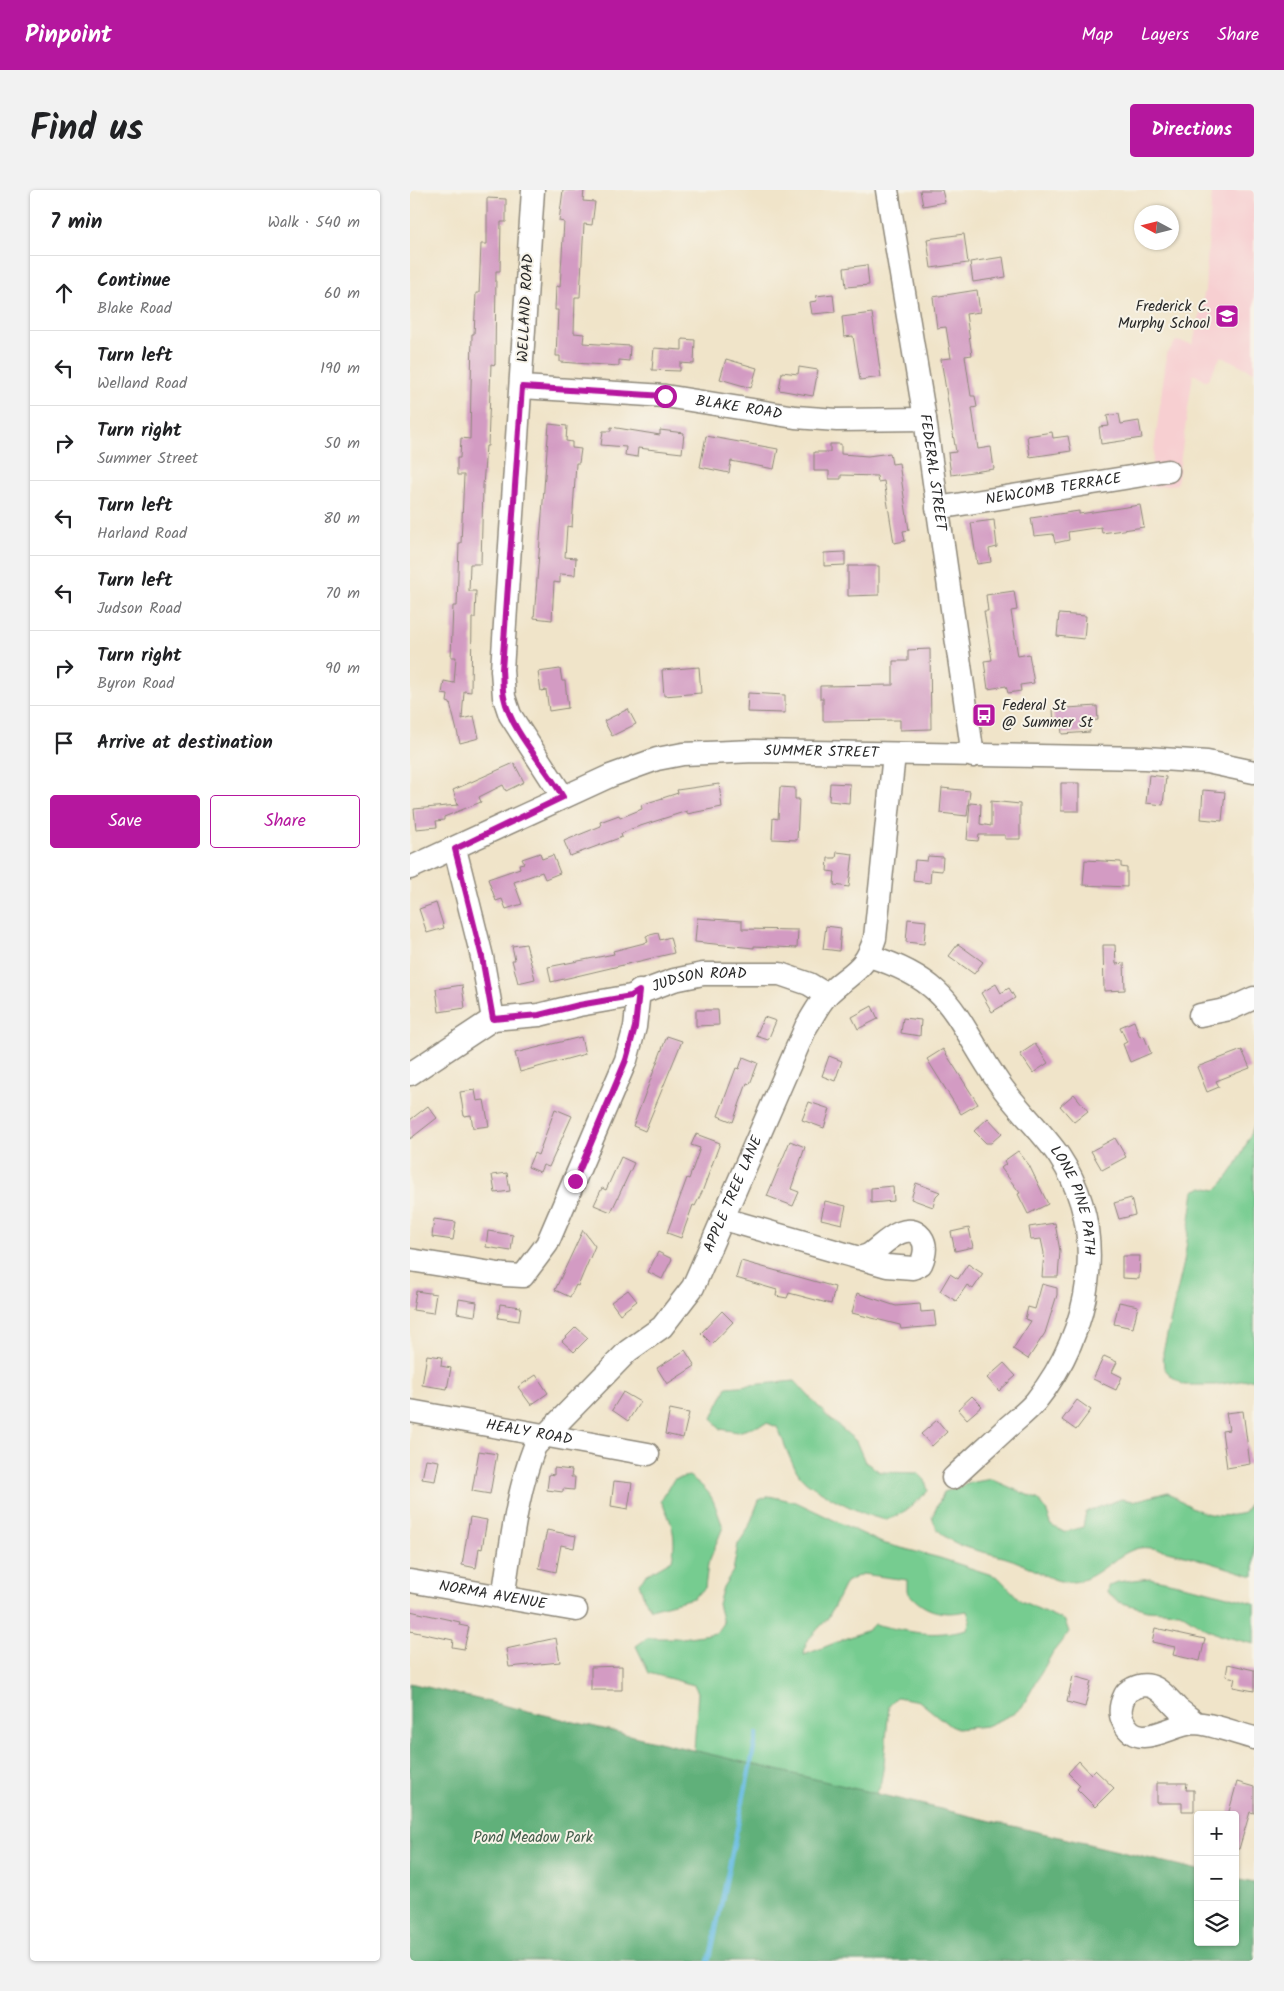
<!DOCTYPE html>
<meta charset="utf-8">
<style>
body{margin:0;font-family:Kalam,sans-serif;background:#f2f2f2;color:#202124}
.controls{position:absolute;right:15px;bottom:15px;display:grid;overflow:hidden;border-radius:5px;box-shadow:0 1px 4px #0004}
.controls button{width:45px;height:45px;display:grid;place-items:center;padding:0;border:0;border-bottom:1px solid #e0e0e0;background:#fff;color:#202124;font:25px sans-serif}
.compass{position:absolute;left:724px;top:15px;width:45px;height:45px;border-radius:50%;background:#fff;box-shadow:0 1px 4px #0004;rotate:277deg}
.stop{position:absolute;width:15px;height:15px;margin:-11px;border:4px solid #b5179e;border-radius:50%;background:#fff}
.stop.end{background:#b5179e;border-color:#fff;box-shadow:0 1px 5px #0008}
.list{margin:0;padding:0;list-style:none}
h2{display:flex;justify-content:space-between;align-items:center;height:65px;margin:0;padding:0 20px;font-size:21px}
h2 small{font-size:16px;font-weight:400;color:#757577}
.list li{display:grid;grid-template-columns:32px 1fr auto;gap:15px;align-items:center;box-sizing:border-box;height:75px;padding:0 20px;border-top:1px solid #e0e0e0}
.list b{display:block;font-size:19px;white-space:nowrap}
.list p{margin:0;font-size:16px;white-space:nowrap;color:#757577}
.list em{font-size:16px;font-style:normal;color:#757577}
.actions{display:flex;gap:10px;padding:15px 20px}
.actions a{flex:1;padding:11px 0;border:1px solid #b5179e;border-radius:5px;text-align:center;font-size:18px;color:#b5179e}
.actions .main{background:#b5179e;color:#fff}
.icon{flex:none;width:28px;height:28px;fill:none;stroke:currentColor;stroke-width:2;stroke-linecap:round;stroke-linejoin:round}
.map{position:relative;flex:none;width:844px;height:1771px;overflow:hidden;border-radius:5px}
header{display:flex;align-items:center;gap:30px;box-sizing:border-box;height:70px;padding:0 25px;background:#b5179e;color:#fff}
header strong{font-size:24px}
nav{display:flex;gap:28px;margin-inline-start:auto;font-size:18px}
.intro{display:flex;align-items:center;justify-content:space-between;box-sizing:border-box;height:120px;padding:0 30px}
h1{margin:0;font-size:35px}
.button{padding:12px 22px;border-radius:5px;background:#b5179e;color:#fff;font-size:18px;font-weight:700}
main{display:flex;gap:30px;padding:0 30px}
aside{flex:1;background:#fff;border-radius:5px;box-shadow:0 1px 4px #0004}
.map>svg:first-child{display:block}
.built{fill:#f7cfd1}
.green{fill:#76cc90;stroke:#507c5e;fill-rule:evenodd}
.forest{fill:#60b07a;stroke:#466e52}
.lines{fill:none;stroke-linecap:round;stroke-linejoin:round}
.stream{stroke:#65bbe2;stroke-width:4.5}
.building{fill:#d39bc3}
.minor-casing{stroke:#8e887a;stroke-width:25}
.minor{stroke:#fff;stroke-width:22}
.route{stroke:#b5179e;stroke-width:6}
.labels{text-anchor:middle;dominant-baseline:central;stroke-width:4;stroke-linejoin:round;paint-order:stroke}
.poi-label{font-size:15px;fill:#2b2b2b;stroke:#f7f3e8;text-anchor:end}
.street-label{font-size:15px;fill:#2b2b2b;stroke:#f7f3e8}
.park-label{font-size:15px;fill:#425b49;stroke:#f7f3e8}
</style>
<header>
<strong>Pinpoint</strong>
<nav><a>Map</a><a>Layers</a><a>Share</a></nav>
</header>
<div class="intro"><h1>Find us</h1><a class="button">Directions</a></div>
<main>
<aside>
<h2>7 min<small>Walk · 540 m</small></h2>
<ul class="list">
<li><svg class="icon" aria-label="ahead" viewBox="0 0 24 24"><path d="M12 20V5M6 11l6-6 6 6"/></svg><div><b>Continue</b><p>Blake Road</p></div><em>60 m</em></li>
<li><svg class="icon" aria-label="left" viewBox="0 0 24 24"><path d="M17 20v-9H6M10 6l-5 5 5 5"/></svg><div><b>Turn left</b><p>Welland Road</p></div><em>190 m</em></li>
<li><svg class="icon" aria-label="right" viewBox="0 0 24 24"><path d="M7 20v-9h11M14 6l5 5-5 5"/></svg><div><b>Turn right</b><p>Summer Street</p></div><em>50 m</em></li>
<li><svg class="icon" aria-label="left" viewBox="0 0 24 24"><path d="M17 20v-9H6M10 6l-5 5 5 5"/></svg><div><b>Turn left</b><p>Harland Road</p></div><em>80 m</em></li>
<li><svg class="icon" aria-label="left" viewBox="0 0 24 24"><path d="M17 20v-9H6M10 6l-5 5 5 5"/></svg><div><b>Turn left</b><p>Judson Road</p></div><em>70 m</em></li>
<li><svg class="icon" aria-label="right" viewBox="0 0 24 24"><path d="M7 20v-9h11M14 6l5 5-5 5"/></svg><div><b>Turn right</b><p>Byron Road</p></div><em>90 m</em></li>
<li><svg class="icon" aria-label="arrive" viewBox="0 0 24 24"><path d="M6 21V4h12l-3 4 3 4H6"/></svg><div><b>Arrive at destination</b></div></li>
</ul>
<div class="actions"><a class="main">Save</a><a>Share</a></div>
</aside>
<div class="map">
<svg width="844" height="1771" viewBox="0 0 844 1771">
<rect width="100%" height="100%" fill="#f7f3e8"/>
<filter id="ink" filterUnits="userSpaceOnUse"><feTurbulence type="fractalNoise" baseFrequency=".02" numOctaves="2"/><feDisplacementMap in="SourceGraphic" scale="10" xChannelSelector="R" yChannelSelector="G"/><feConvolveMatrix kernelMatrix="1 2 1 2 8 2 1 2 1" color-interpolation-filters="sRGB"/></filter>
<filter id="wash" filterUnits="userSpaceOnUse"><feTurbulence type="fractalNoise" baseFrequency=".0096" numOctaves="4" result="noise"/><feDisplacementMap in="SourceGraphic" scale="20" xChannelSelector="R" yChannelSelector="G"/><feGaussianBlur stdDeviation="1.12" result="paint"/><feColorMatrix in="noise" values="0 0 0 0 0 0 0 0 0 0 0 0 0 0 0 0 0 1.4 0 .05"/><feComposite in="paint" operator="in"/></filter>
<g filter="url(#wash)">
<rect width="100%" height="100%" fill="#f0e4c9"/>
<!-- built -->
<path class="built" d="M802,0h42v182l-33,-16 -14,25 -14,-7 -16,110 -28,4 18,-136 2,-1 7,-10 17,3 12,-54z"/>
<!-- green -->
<path class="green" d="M844,936v253l-39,6h-31l-13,-9 -7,-8 -1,-16 21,-90 10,-71 9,-4 13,3c20,-19 28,-40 38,-64z
M385,1191l32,35 29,25 9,21 15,10 38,1 7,7 3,11c-12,11 -24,24 -40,28 -15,3 -71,-28 -83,-38 -15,-14 -19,-37 -28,-54l-10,-4 -29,9 -18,-3 -8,-11 15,-31z
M279,1286c26,18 23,23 34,51l-15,37 -3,24 -12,10 -42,11 -7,-11 -5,-15 7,-8 26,-15c5,-24 0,-38 -11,-59l13,-22z
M581,1289l48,21 7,10 6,16 12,6 19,-5 3,-15 35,-13 13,2 34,-9c26,18 43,29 76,21l10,-15v78c-22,-6 -95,-32 -115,-28 -24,5 -42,33 -67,34 -19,1 -33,-11 -50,-18 -22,-11 -50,-11 -72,-24 -10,-6 -15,-13 -18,-23l12,-25 26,-9z
M359,1306l27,6 86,41 58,15 58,19 23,24 44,20 4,11 -16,20 -31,55 -9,7 -27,12 -29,3 -7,-3 -31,-25 -22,-4 -8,8 -5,59 -4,23 -13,21 -457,41 283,-84 5,-73 -4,-7 -45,-12 -13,-27 11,-8h35l34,-5 7,-10 -5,-19 5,-17 10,-16 5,-27 10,-15 11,-29zM452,1384l45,6v11c16,21 35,25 60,20l3,9 -3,9c-35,9 -58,3 -93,-5l-6,6 -64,25 2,-13 22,-24 18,-36z
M740,1388l51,11 53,14v41l-35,-9 -16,-8 -23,-15 -33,-2 -28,-8 -12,-9 1,-7 10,-4z"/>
<!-- forest -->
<path class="forest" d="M0,1493l788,187v72h37v-63l19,4v78h-844z"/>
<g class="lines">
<!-- stream -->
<path class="stream" d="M298,1771l3,-8 46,-219"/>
</g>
<g id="blocks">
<!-- building -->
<path class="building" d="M153,0h21l-1,11 12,1 -3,23 -8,-1 -4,73h-5l-1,36 10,1 -1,9 47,3 -1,15 -10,-1v6l-59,-4v-6h-4l2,-46h-3l1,-24 4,1 4,-65 -5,-1z
M510,0h22l3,12 -22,4z
M77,8l19,1v23h-5l-1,49h-4l-1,94 -4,-1 -3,82h-2l-3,40 -2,78h-11l-1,27h7l-1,27h-3l-1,74 -7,-1 -2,28 12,-3 5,22 -19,5 -10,-40 -3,-1 1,-7 -6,-1 2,-13 10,2 2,-26h-5l2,-51h4l2,-63h2l3,-68h-7v-17h3l1,-20 9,1 2,-105h2l2,-41h3l2,-49h6z
M554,44l4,29 -37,5 -4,-29z
M593,67l3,20 -33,5 -3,-20z
M457,75l2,20 -23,2 -2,-19z
M567,100l3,22 -14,2 6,41 -7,1 6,40h4l2,11 -5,1 6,41 13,-2 3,22 -43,6 -3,-22 8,-1 -15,-93 10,-1 -5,-31 -9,1 -4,-31z
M423,104l2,18 -23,2 -2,-12 7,-1 -1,-5z
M462,123l9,64 -21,3 -7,-44 -9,1 -2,-20z
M272,149l13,1 -1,24 -14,-1v8l-28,-1 2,-22 28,2z
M316,169l31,9 -6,20 -31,-9z
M389,177l19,3 -5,26 -34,-6 3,-18 16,2z
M709,224l2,10 18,-3 3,17 -41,6 -2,-17 10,-1 -2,-10z
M139,234l18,2 -1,15 6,1v6l9,1 -2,14h-3l-4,64 -5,-1 -2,31 11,1 -1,17 -15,-1v9l-6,-1 -2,38 -18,-2z
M201,237l49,8v-5l24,3 -2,20 -44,-5 -1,9 -12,-2 1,-8 -25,-2 2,-14h8z
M642,242l1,6 15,-2 3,15 -41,6 -3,-21z
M296,246l72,13 -4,20 -43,-8 -2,12 -29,-6z
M420,254h11v10l27,2 22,-3 2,11 7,-1 10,67 -6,1 2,10 -11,2 -10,-62 -6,1 -1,-6 -36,-1v4h-12v-8h-15v-19h16z
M730,315l4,22 -42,6 -1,-6 -33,5 1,8 -14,3 -2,-9 -19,2 -3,-18 48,-7v3z
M584,330l3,27 -8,2 2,13 -14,2 -6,-41z
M435,362v13l-21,1v-13z
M438,376h31v29l-31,1z
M604,401l3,19 -6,1 7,45 11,-2 5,29 -14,2 1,6 -13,2 -2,-7 -18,3 -4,-28 8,-1 -8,-49h4l-2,-16z
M649,424l27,2 -2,23 -27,-3z
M520,459l1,80 -31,1v-10l-77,1v-23h-3v-12l73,-1v-24h15v-11z
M289,477l2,26 -37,3 -2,-26z
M150,479l2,12h3l3,27 -19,3 -3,-21 -5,1 -3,-19z
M338,503l37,2v18l-38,-1z
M687,516l1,14 -9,1 1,11 -28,2 -1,-11 -7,1 -1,-15z
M218,519l8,15 -24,12 -8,-15z
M104,573l10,19 -18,9 -3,-6 -24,12 2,5 -37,15v3l-8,1 1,6 -21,2 -2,-20 44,-4 -5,-15z
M739,585l17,2 -3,28 -17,-2z
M420,593l20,1 -1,19 -20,-2z
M651,593h18v28h-18z
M309,594l3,23 -35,7v-3l-56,18 -10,5 1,3 -52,19 -6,-15 37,-15 -1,-4 19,-7 1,3 22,-9 -1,-4 37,-12 -1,-3z
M370,597l15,1v11h4l-2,41 -25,-1 1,-21 5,1z
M532,598l28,3 -3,25 -27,-3z
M793,600l22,2 -3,29 -21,-2z
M581,611l29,3v35h-15v-4h-26l-1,6 -11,-1 3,-37 11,1 -1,20 11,2z
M427,662l16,2 -4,33 -15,-2 1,-13 -8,-1 1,-13h8z
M130,663l2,6 11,-4 7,18 -15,6 -3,-7 -28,10 8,22 -16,5 -4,-10 -6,2 -8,-22 32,-11 -1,-4 5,-1 -2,-4z
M518,666l15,1 -1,14 -11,-1 -1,13 -17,-2 2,-21 12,1z
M675,670l36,2v5l6,1v19l-44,-2z
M26,713l8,25 -17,5 -8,-24z
M287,728l45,3v8l56,1 -1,18 -43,-2v2l-59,-6z
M498,729l18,2 -2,23 -18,-2z
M416,736l15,2 -2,23 -16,-2z
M248,743l2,7 10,-3 4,16 -123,29 -3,-15 66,-13 -1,-3 35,-9 -2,-6z
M116,754l9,35 -17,4 -6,-23h3l-3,-14z
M548,754l25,18 -9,12 -25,-18z
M693,755h12l1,19 8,-1 1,27 -21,1z
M586,794l5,9 8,-5 6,10 -23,14 -11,-19z
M52,795l3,23 -26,4 -3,-23z
M462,816l6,13 -20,10 -6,-12z
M286,820h22l1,15 -23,1z
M354,827l12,4 -8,19 -12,-4z
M493,828l18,2 -1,16 -19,-3z
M724,831l6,16 4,-1 7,17 -21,9 -7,-18 4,-2 -7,-15z
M257,846l15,5 -37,90 -12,-5z
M171,847l4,17 -65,18 -5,-19z
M625,854l13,19 -15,10 -13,-19z
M533,859l35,55 -17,10 -34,-55z
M832,860l8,18 -34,13 3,6 -12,5 -10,-25z
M419,866l13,5 -7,20 -13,-5z
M333,867l15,6 -8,21 -3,-1 -14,39 -15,-6 18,-48 3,1z
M65,900l2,11 7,-1 5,26 -16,2 -2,-13 -7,1 -4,-24z
M664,904l14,17 -14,11 -14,-16z
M399,912l21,7 -6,19 -22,-8z
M18,916l9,12 -27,21v-19z
M145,919l17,7 -23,51 -6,-2 -3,7 -12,-5 6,-14 4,2z
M578,928l14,15 -11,10h-5l-12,-12z
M286,944l24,9 -18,49 -7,14 -2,-1 -12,33 -14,-5 20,-55 2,1 11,-31 -9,-3z
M705,948l11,19 -24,13 -11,-19z
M380,951l15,6 -14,42 8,3 -6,14 -26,-10z
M608,961l11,14 19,39 -20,10 -10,-20 2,-1 -19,-25 5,-4 -2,-3z
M211,967l13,6 -23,49 -17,-7 8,-17 4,2z
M97,983l3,18 -15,2 -3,-18z
M506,993l24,9 -4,4 -3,11 -22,-8z
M483,996l1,15 -23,2v-15z
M721,1008l4,17 -16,4 -5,-16z
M415,1011l21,5 -4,18 -21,-5z
M24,1029l22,3 -3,18 -21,-3z
M645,1033l5,28 -2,26h-16l2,-24 -3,-14 -10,1 -2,-13z
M559,1038l4,19 -18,4 -4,-19z
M173,1040l12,16 -17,40 -2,-1 -6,12 -15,-7z
M78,1041l25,4 -2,16 -25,-4z
M248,1062l14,7 -10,20 -14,-7z
M712,1066h18l-1,23 -17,-1z
M331,1071l94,26 -4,17 -42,-11 -2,5 -11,-2 1,-6 -41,-12z
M558,1074l15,10 -10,15 -6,-4 -11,16 -16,-10 10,-17 8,5z
M632,1094l15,4v7l-12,38 -17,26 -15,-10 18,-28 -6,-2 3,-12 7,2z
M218,1100l9,11 -17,13 -9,-12z
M6,1101l20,3 -3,19 -20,-3z
M447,1103l39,13 24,-2 1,8 13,-1 2,15 -35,3 -1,-4 -48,-12z
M49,1109l18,3 -2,14 -18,-3z
M709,1112l19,4 -5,22 -19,-4z
M90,1114l21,3 -2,14 -21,-3z
M312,1121l11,11 -21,22 -11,-11z
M166,1137l12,11 -14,14 -12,-11z
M275,1160l10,16 -28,18 -10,-16z
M17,1165l15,2 -1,9 10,2 -4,21 -25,-4z
M694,1166l13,6 -5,10 10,5 -6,13 -23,-11z
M594,1173l12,13 -17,15 -12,-13z
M126,1185l12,18 -17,12 -13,-18z
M213,1202l17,10 -12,19 -16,-11z
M562,1206l10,10 -15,13 -9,-10z
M667,1210l14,10 -15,20 -14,-10z
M260,1219l19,4 -6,25 -18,-4z
M833,1221l7,53 -23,4 -5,-37 7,-1 -3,-17z
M527,1230l10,12 -15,14 -11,-12z
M69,1261l18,3 -7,40 -18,-3z
M16,1269l13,2 -4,20 -13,-2z
M144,1278l18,2 -1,7h4l-1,13 -11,-1v3l-16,-2 2,-16 5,1z
M204,1291l18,2 -4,26 -17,-3z
M60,1327l17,3 -5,29 -3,-1 -3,20 -14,-3z
M137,1340l29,6 -2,12 -13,-3 -5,27 -17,-4z
M0,1421l50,11 -1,3 10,2 -5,22 -12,-2 1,-7 -43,-9z
M745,1438l50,11 -5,22 -27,-6 2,-8 -23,-5z
M146,1448l4,24 -51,5 -3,-18z
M818,1474l26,6v21l-21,-4 2,-9 -9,-2z
M212,1476v24h-31v-23z
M663,1486l18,5 -6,26 -18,-5z
M669,1571l12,13 4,-4 19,18 -19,19 -18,-18 3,-4 -12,-12z
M827,1592l17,5v26l-4,-1 -11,37h-4v-34h-7z
M747,1593h30l-1,7h8v21h-12v-8h-25z"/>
</g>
</g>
<g filter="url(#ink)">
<use href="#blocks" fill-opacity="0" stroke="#8e887a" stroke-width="1"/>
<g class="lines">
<!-- minor casing -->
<g class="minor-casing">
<g id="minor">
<path d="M123,0l-31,480 2,27 6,18 53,82"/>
<path id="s1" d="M477,0l38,229 48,337"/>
<path id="s2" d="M112,197l143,9 130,21 42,3 88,-1"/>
<path id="s3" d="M527,318l231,-37"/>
<path d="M45,659l27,108 11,62"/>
<path id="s4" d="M0,678l200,-92 47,-17 26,-5 72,-3 391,7 61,4 47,10"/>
<path id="s5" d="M459,766c85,26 85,62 130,127 18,26 42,47 60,73 51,77 32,176 -23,245 -8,10 -19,18 -28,26 -18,17 -37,34 -55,51"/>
<path d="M790,825l30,-6 24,-11"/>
<path id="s6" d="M0,884l83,-55 46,-4 40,-10 52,-9 43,-16 29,-6h77l29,10 18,11"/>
<path d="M314,1029l163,47 26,2 8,-4c4,-9 6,-19 0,-27 -15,-19 -40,10 -51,17 -3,2 -8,3 -11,4"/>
<path d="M0,1070l95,15 18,1 24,-32 79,-184 9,-33 4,-36"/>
<path id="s7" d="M0,1221l238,43"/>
<path id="s8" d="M0,1391l166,29"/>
<path id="s9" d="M93,1408c8,-51 13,-104 32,-152l93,-95 34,-24 31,-40 113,-260c7,-11 13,-24 22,-33 23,-23 36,-21 47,-56l19,-184"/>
<path d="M786,1533c-6,-5 -12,-9 -18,-14 -12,-12 -24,-31 -44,-21 -4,2 -7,3 -9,7 -4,8 -6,18 -2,26 15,32 47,3 71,2 16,0 44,11 60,15"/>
</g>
</g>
<!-- minor -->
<use href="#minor" class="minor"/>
</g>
</g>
<g class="lines" filter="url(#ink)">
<!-- route -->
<path class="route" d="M165,991l51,-121 9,-33 4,-36 -8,5 -52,9 -40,10 -46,4 -11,-62 -27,-108 108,-52c-17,-31 -52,-65 -59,-100 -2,-8 -1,-18 -2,-27l20,-283 143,9"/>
</g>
<!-- icons -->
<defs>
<g id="school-square" transform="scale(1.25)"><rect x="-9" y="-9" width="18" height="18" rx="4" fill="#b5179e" stroke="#f7f3e8"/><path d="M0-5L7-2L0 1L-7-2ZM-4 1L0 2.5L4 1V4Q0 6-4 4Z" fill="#fff"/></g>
<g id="bus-square" transform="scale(1.25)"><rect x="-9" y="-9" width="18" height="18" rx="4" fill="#b5179e" stroke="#f7f3e8"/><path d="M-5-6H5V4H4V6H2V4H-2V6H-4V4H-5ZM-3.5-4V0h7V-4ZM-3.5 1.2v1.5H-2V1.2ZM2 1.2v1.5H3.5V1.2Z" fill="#fff"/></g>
</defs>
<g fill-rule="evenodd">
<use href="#school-square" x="817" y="126"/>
<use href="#bus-square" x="574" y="525"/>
</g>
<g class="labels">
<!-- poi labels -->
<g class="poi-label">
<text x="800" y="117">Frederick C.<tspan x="800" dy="17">Murphy School</tspan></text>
<text x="592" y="516" text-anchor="start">Federal St<tspan x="592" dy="17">@ Summer St</tspan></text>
</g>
<!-- street labels -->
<g class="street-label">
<text transform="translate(116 118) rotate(-87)">WELLAND ROAD</text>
<text stroke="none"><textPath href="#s2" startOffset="218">BLAKE ROAD</textPath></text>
<text stroke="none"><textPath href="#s1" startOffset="286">FEDERAL STREET</textPath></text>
<text stroke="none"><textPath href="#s3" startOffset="118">NEWCOMB TERRACE</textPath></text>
<text stroke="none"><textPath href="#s4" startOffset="435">SUMMER STREET</textPath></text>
<text stroke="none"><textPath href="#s6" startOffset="311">JUDSON ROAD</textPath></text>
<text stroke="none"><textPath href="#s9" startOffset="482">APPLE TREE LANE</textPath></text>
<text stroke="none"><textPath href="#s5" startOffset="330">LONE PINE PATH</textPath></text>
<text stroke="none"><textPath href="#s7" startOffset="121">HEALY ROAD</textPath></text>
<text stroke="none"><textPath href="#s8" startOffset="84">NORMA AVENUE</textPath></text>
</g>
<!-- park labels -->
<g class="park-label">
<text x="123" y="1648">Pond Meadow Park</text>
</g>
</g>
</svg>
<div class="controls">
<button>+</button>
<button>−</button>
<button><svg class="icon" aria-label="layers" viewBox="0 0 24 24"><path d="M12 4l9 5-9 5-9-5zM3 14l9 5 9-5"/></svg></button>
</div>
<svg class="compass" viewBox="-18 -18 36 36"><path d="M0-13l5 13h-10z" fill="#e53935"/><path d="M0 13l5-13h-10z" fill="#757577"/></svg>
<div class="stop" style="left:255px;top:206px"></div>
<div class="stop end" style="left:165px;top:991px"></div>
</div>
</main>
